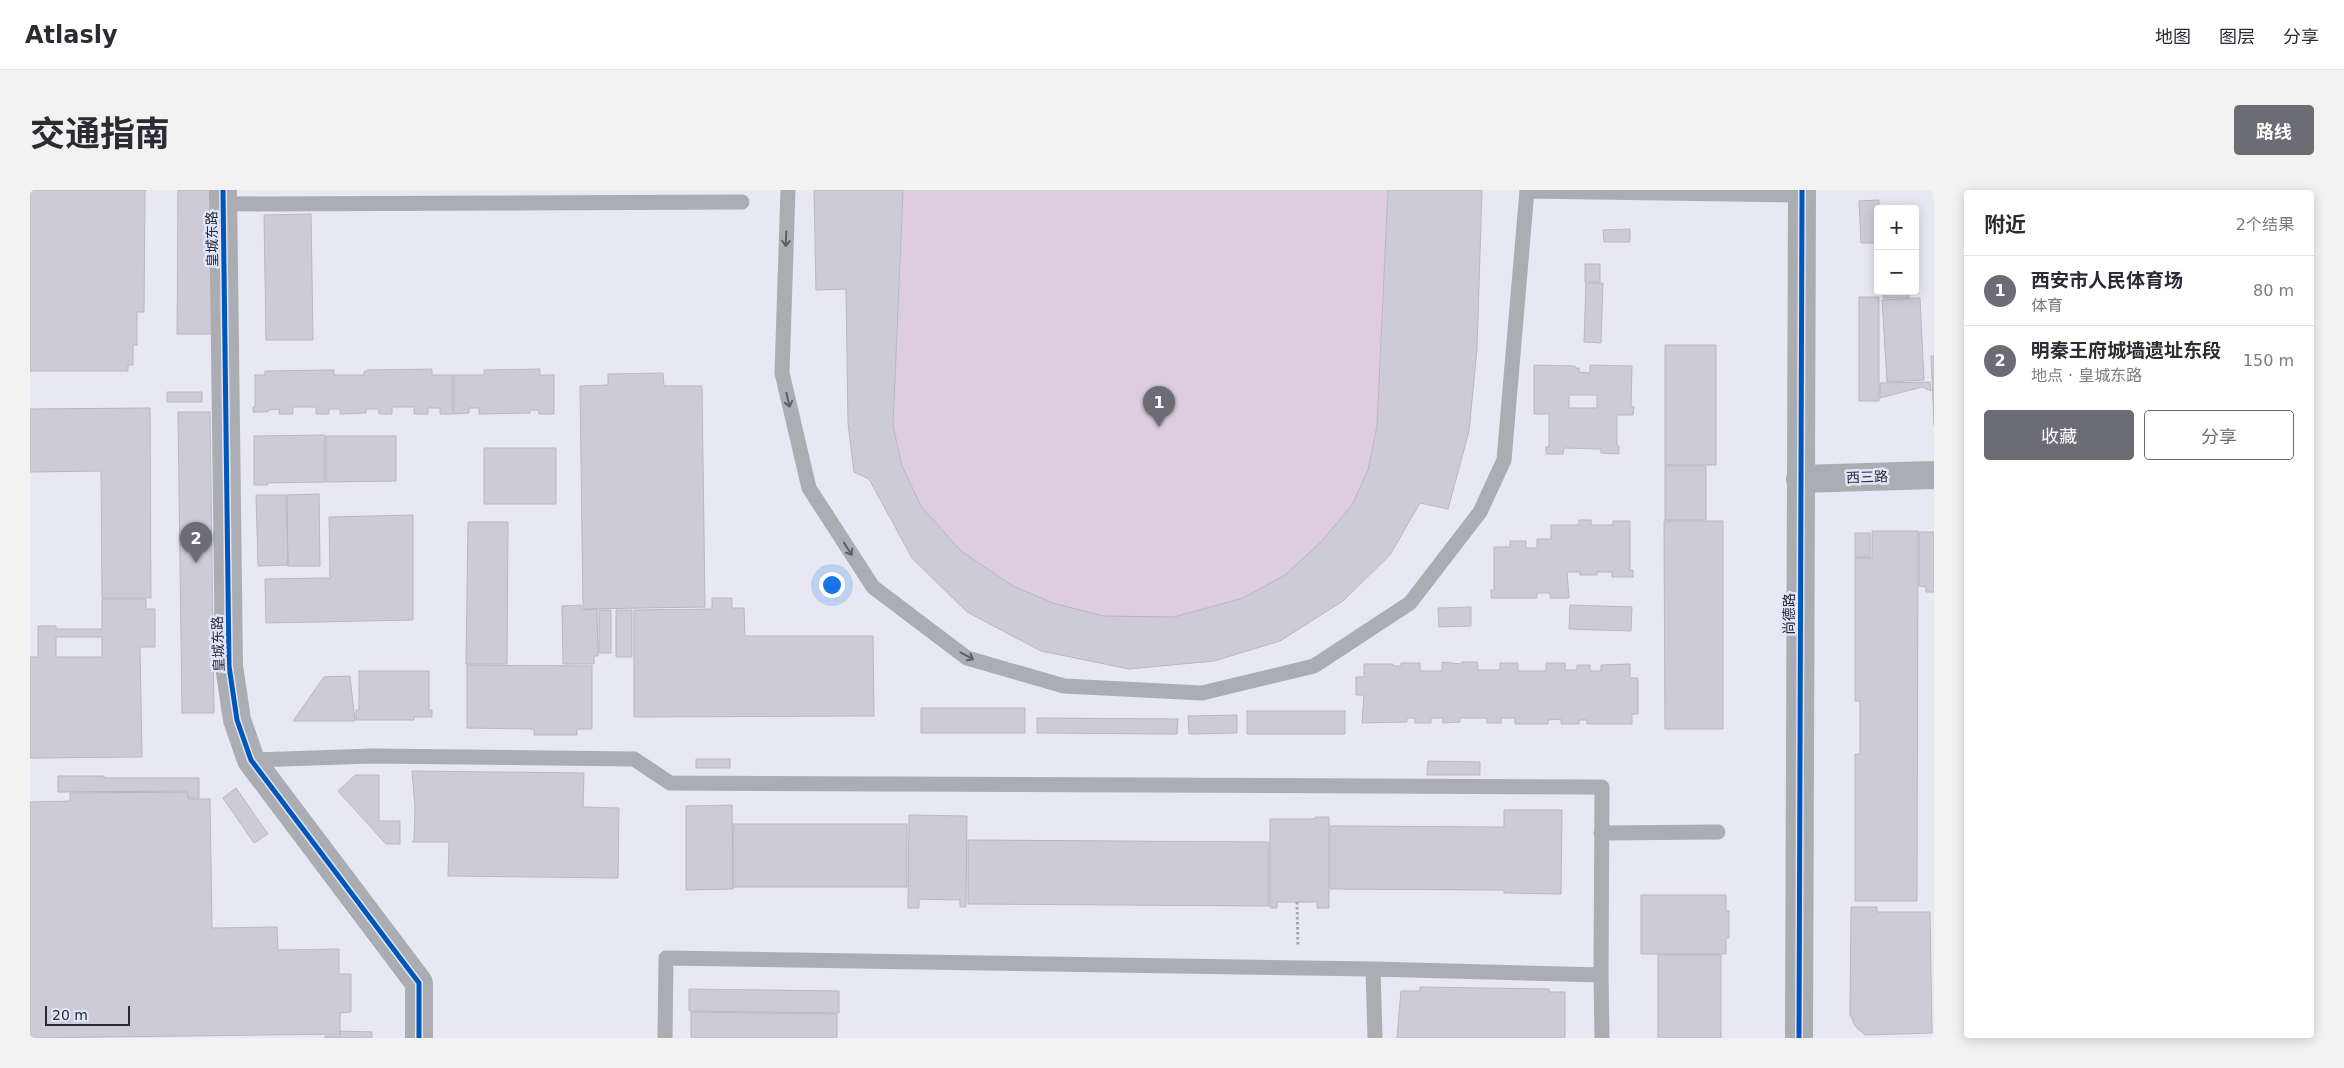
<!DOCTYPE html>
<html lang="zh">
<meta charset="utf-8">
<style>
body{margin:0;font-family:"DejaVu Sans","Noto Sans SC",sans-serif;background:#f2f2f3;color:#2b2b33}
.controls{position:absolute;right:15px;top:15px;display:grid;overflow:hidden;border-radius:5px;box-shadow:0 2px 12px #0003}
.controls button{width:45px;height:45px;display:grid;place-items:center;padding:0;border:0;border-bottom:1px solid #e1e1e2;background:#fff;color:#2b2b33;font:25px sans-serif}
.scale{position:absolute;left:15px;bottom:12px;width:85px;box-sizing:border-box;padding-left:5px;border:2px solid #292a31;border-top:0;font-size:14px;line-height:18px;white-space:nowrap;color:#292a31;-webkit-text-stroke:4px #e1e5f9;paint-order:stroke}
.you{position:absolute;left:801px;top:394px;width:18px;height:18px;margin:-12px;border:4px solid #fff;border-radius:50%;background:#1a73e8;box-shadow:0 0 0 8px #1a73e833}
.badge{display:grid;place-items:center;width:32px;height:32px;border-radius:50%;background:#6c6c75;color:#fff;font-size:16px;font-weight:700}
.pin{position:absolute;translate:-50% -41px;filter:drop-shadow(0 1px 2px #0008)}
.pin::after{content:'';position:absolute;top:26px;width:18px;height:15px;background:inherit;clip-path:polygon(0 0,100% 0,50% 100%)}
.list{margin:0;padding:0;list-style:none}
h2{display:flex;justify-content:space-between;align-items:center;height:65px;margin:0;padding:0 20px;font-size:21px}
h2 small{font-size:16px;font-weight:400;color:#7c7c81}
.list li{display:grid;grid-template-columns:32px 1fr auto;gap:15px;align-items:center;box-sizing:border-box;height:70px;padding:0 20px;border-top:1px solid #e1e1e2}
.list b{display:block;font-size:19px;white-space:nowrap}
.list p{margin:0;font-size:16px;white-space:nowrap;color:#7c7c81}
.list em{font-size:16px;font-style:normal;color:#7c7c81}
.actions{display:flex;gap:10px;padding:15px 20px}
.actions a{flex:1;padding:11px 0;border:1px solid #6c6c75;border-radius:5px;text-align:center;font-size:18px;color:#6c6c75}
.actions .main{background:#6c6c75;color:#fff}
.map{position:relative;flex:none;width:1904px;height:848px;overflow:hidden;border-radius:5px}
header{display:flex;align-items:center;gap:30px;box-sizing:border-box;height:70px;padding:0 25px;background:#fff;border-bottom:1px solid #e1e1e2}
header strong{font-size:24px}
nav{display:flex;gap:28px;margin-inline-start:auto;font-size:18px}
.intro{display:flex;align-items:center;justify-content:space-between;box-sizing:border-box;height:120px;padding:0 30px}
h1{margin:0;font-size:35px}
.button{padding:12px 22px;border-radius:5px;background:#6c6c75;color:#fff;font-size:18px;font-weight:700}
main{display:flex;gap:30px;padding:0 30px}
aside{flex:1;background:#fff;border-radius:5px;box-shadow:0 2px 12px #0003}
.map>svg:first-child{display:block}
.garden{fill:#decde1}
.building{fill:#cecbd8;stroke:#b9b8c0;fill-rule:evenodd}
.lines{fill:none;stroke-linecap:round;stroke-linejoin:round}
.path{stroke:#a6a7ad;stroke-width:3;stroke-dasharray:2.5 2.5;stroke-linecap:butt}
.service{stroke:#abadb2;stroke-width:15}
.minor{stroke:#abadb2;stroke-width:28}
.tertiary{stroke:#abadb2;stroke-width:28}
.cycleway-casing{stroke:#e1e5f9;stroke-width:8}
.cycleway{stroke:#0057b8;stroke-width:5}
.oneway{stroke:#5d5e65}
.labels{text-anchor:middle;dominant-baseline:central;stroke-width:5;stroke-linejoin:round;paint-order:stroke}
.street-label{font-size:14px;fill:#292a31;stroke:#e1e5f9}
</style>
<header>
<strong>Atlasly</strong>
<nav><a>地图</a><a>图层</a><a>分享</a></nav>
</header>
<div class="intro"><h1>交通指南</h1><a class="button">路线</a></div>
<main>
<div class="map">
<svg width="1904" height="848" viewBox="0 0 1904 848">
<rect width="100%" height="100%" fill="#e7e8f3"/>
<!-- garden -->
<path class="garden" d="M784,0h668l-5,159 -8,82 -49,72 -30,52 -47,46 -63,40 -66,20 -85,8 -88,-18 -74,-39 -55,-54 -43,-79 -15,-7 -6,-49 -2,-134 -30,1z"/>
<!-- building -->
<path class="building" d="M0,0h117h-2l-1,122h-7v33h-4v20h-5v6h-98z
M148,0h36v144h-37z
M784,0h89l-10,236 9,40 19,40 40,45 52,35 40,17 50,13 71,1 69,-19 42,-23 37,-34 30,-36 16,-35 9,-44 11,-236h94l-5,159 -8,82 -21,78 -28,-6 -30,52 -47,46 -63,40 -66,20 -85,8 -88,-18 -74,-39 -55,-54 -43,-79 -15,-7 -6,-49 -2,-134 -30,1z
M1849,10l-1,43h-17l-2,-42z
M281,24l2,126h-47l-2,-125z
M1600,39v13h-26l-1,-12z
M1555,74h15v18h-15z
M1556,93h17l-2,60 -17,-1z
M1853,101h26v7h-26z
M1829,107h20v104h-20z
M1890,108l4,82 -37,2 -5,-82z
M1635,155h51v120h-51z
M1901,166h3v69z
M1504,175l41,1v2h4v4l11,1v-8l42,1 -1,41h3l-1,8h-16v31h2v8l-18,-1v-4l-37,-1 -1,6h-17v-7h3v-33h-15zM1539,205h28v13h-28z
M402,179v6h21v39h-13v-6h-12v6h-14v-7h-22v7h-13v-5h-13v4l-26,1v-5h-11v5h-13v-7h-23v7h-14v-5l-11,1v2h-15v-5h2v-32h10v-4l69,-1v5h30v-3l4,-2z
M510,179v6h14v39h-15v-4h-9v3l-51,1v-6h-10v5l-15,1v-39h30v-5z
M633,183l1,13h38l3,221 -122,2 -3,-223 28,-1v-11z
M1900,192l1,9 -9,-4 -42,11v-15z
M137,202h35v10h-35z
M120,218l1,190h-49l-1,-127 -71,1v-63z
M148,222h32l4,301h-32z
M295,245v47l-58,1 1,2h-14v-49z
M296,246h70v45l-70,1z
M454,258h72v56h-72z
M1635,276h41v54h-41z
M289,304l1,72h-32l-1,-71z
M226,305h30l2,70 -30,1z
M383,325v105l-147,3 -1,-44 65,-1 -1,-61z
M1549,330h12v5h22v-4h17v49h3v7h-21v-5h-15v3h-17v-3h-13l2,26h-19v-5h-13v5h-46v-8h3v-43h16v-6h16v7h11v-9h14v-14h28z
M1634,331h59v208h-58z
M438,332h40l-1,142h-41z
M1842,341h46l-1,370h-62v-147h5v-53h-5v-143h17z
M1889,342h15v60h-8v-5l-7,-1z
M1825,343h15v24h-15z
M682,408h20v10h12l1,28h128l1,80 -240,1v-107l78,-1z
M72,409h44v10h9v38h-15l2,110 -112,1v-101h8v-31h18v3h46zM26,447h46v20h-46z
M551,415v5l16,-1 1,47h-4v8h-31l-1,-58z
M1540,415l62,2 -1,24 -62,-2z
M1441,417v19l-32,1 -1,-19z
M569,420h12v43h-12z
M586,420h16v47h-16z
M1412,472l20,2v-2h15l1,8h22v-7h18v8h28v-8h19v7h12v-5h13v6h11v-6l29,-1v14h8v36h-6v10h-45v-4h-8v4h-18v-5l-13,1v4h-33v-6h-14v5h-14v-5h-27v4l-17,1v-5h-12v5h-16v-5h-8v4l-45,1 2,-28h-8v-18h8v-13h29v2h8v-3h19v8h22z
M437,475l125,1v63h-15v6h-43v-6l-67,-1z
M329,481h70v39h3v7h-18v3h-58v-10h3z
M320,486l5,45h-62l31,-44z
M891,518h104v25h-104z
M1217,521h98v23h-98z
M1207,525v18l-48,1 -1,-18z
M1007,528l141,1 -1,15 -140,-1z
M666,569h34v9h-34z
M1398,571l52,1v13h-53z
M382,581l172,2 -1,34 36,1 -1,70 -170,-2 1,-34h-37l2,-2 1,-32z
M325,585h24v46h21v23h-14l-48,-53z
M28,586h46v2h95v20h-11v-7l-130,1z
M206,598l32,46 -14,9 -31,-45z
M157,602l1,7h22l2,129 65,-1 1,23 61,-1v25h12v38l-11,1v21l-310,4v-236l40,-1v-8z
M702,615l1,84 -47,1v-84z
M1474,620h58l-1,84 -57,-1v-3l-174,-1v-63l174,1z
M879,625l58,1 -1,91h-6v-7l-41,-1v9h-11z
M1285,627h14v91h-12v-6h-40v6h-7v-89h45z
M703,634h174v63h-174z
M938,650l301,2v64l-301,-2z
M1611,705h85v16h3v27h-3v16h-85z
M1821,717h26v5h53l2,121 -67,2 -10,-9 -5,-12z
M1628,765h63v83h-63z
M1390,797l129,2v3h16v46h-168l4,-47h19z
M659,799l150,2v22l-150,-2z
M661,822l146,2v24h-146z
M310,841l32,1v6h-47v-2h15z"/>
<g class="lines">
<!-- path -->
<path class="path" d="M1267,712l1,44"/>
<!-- service -->
<path class="service" d="M758,0l-6,183 27,115 64,99 94,71 97,28 138,7 112,-27 96,-63 70,-91 24,-52 23,-270
M1497,1l275,4
M193,14l519,-2
M221,570l121,-4 262,3 36,24 932,4 -1,188
M1571,643l117,-1
M635,848l1,-80 707,11
M1345,848l-2,-69 228,6 1,63"/>
<!-- minor -->
<path class="minor" d="M193,0l6,476 8,54 14,40 168,223v55
M1770,289l134,-4"/>
<!-- tertiary -->
<path class="tertiary" d="M1769,848l3,-848"/>
<!-- cycleway casing -->
<g class="cycleway-casing">
<path id="cycleway" d="M193,0l6,476 8,54 14,40 168,223v55
M1769,848l3,-848"/>
</g>
<!-- cycleway -->
<use href="#cycleway" class="cycleway"/>
</g>
<!-- one-way arrows -->
<defs><path id="oneway-shaft" d="M-6 0H5M1.5-3L5.5 0L1.5 3" fill="none" stroke-width="1.6" stroke-linecap="round" stroke-linejoin="round" transform="scale(1.25)"/></defs>
<g class="oneway">
<use href="#oneway-shaft" transform="translate(756 49) rotate(92)"/>
<use href="#oneway-shaft" transform="translate(758 210) rotate(77)"/>
<use href="#oneway-shaft" transform="translate(818 359) rotate(57)"/>
<use href="#oneway-shaft" transform="translate(937 466) rotate(28)"/>
</g>
<g class="labels">
<!-- street labels -->
<g class="street-label">
<text transform="translate(182 49) rotate(-91)">皇城东路</text>
<text transform="translate(1837 287) rotate(-2)">西三路</text>
<text transform="translate(1759 424) rotate(-90)">尚德路</text>
<text transform="translate(188 454) rotate(-92)">皇城东路</text>
</g>
</g>
</svg>
<div class="controls">
<button>+</button>
<button>−</button>
</div>
<div class="scale">20 m</div>
<div class="you"></div>
<div class="pin badge" style="left:1129px;top:237px">1</div>
<div class="pin badge" style="left:166px;top:373px">2</div>
</div>
<aside>
<h2>附近<small>2个结果</small></h2>
<ul class="list">
<li><span class="badge">1</span><div><b>西安市人民体育场</b><p>体育</p></div><em>80 m</em></li>
<li><span class="badge">2</span><div><b>明秦王府城墙遗址东段</b><p>地点 · 皇城东路</p></div><em>150 m</em></li>
</ul>
<div class="actions"><a class="main">收藏</a><a>分享</a></div>
</aside>
</main>
